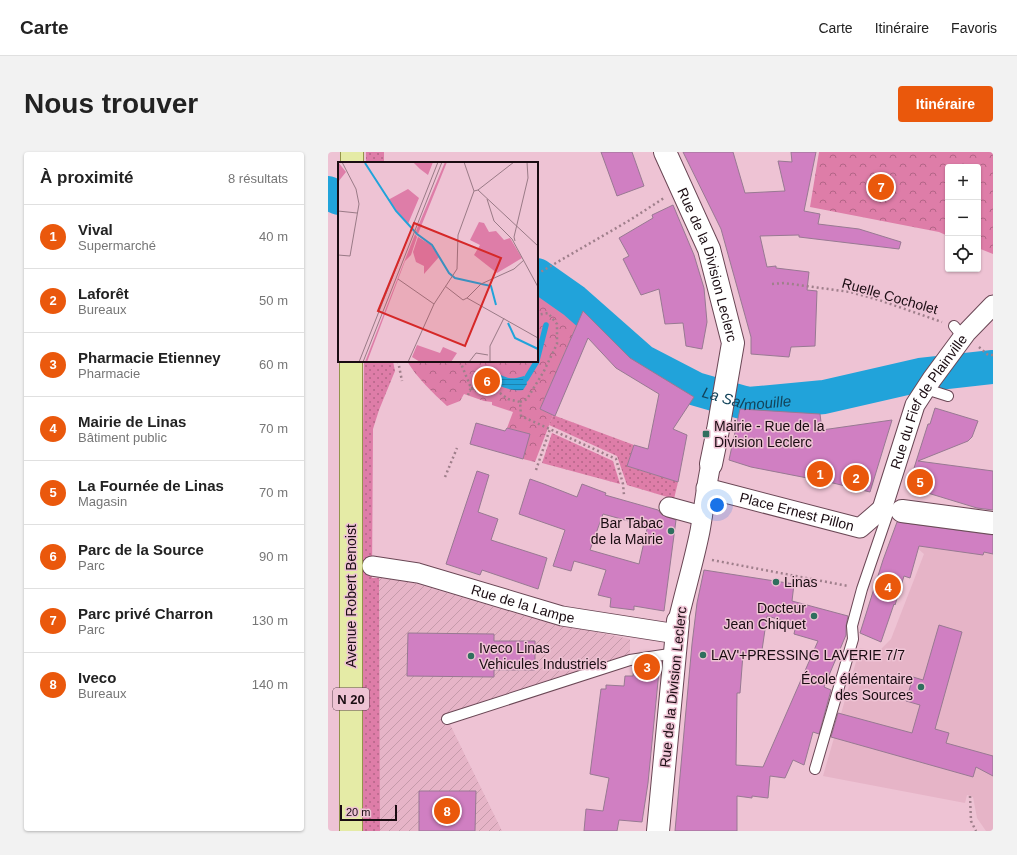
<!DOCTYPE html>
<html lang="fr">
<meta charset="utf-8">
<style>
body{margin:0;font-family:Arial,sans-serif;background:#f2f2f2;color:#222}
.controls{position:absolute;right:12px;top:12px;display:grid;overflow:hidden;border-radius:4px;box-shadow:0 1px 3px #0004}
.controls button{width:36px;height:36px;display:grid;place-items:center;padding:0;border:0;border-bottom:1px solid #e0e0e0;background:#fff;color:#222;font:20px sans-serif}
.scale{position:absolute;left:12px;bottom:10px;width:57px;box-sizing:border-box;padding-left:4px;border:2px solid #1a0c12;border-top:0;font-size:11px;line-height:14px;white-space:nowrap;color:#1a0c12;-webkit-text-stroke:3px #eec3d4;paint-order:stroke}
.you{position:absolute;left:389px;top:353px;width:14px;height:14px;margin:-10px;border:3px solid #fff;border-radius:50%;background:#1a73e8;box-shadow:0 0 0 6px #1a73e833}
.badge{display:grid;place-items:center;width:26px;height:26px;border-radius:50%;background:#ea580c;color:#fff;font-size:13px;font-weight:700}
.pin{position:absolute;translate:-50% -50%;border:2px solid #fff;box-shadow:0 1px 4px #0006}
.list{margin:0;padding:0;list-style:none}
h2{display:flex;justify-content:space-between;align-items:center;height:52px;margin:0;padding:0 16px;font-size:17px}
h2 small{font-size:13px;font-weight:400;color:#767676}
.list li{display:grid;grid-template-columns:26px 1fr auto;gap:12px;align-items:center;box-sizing:border-box;height:64px;padding:0 16px;border-top:1px solid #e0e0e0}
.list b{display:block;font-size:15px;white-space:nowrap}
.list p{margin:0;font-size:13px;white-space:nowrap;color:#767676}
.list em{font-size:13px;font-style:normal;color:#767676}
.icon{flex:none;width:22px;height:22px;fill:none;stroke:currentColor;stroke-width:2;stroke-linecap:round;stroke-linejoin:round}
.map{position:relative;flex:none;width:665px;height:679px;overflow:hidden;border-radius:4px}
header{display:flex;align-items:center;gap:24px;box-sizing:border-box;height:56px;padding:0 20px;background:#fff;border-bottom:1px solid #e0e0e0}
header strong{font-size:19px}
nav{display:flex;gap:22px;margin-inline-start:auto;font-size:14px}
.intro{display:flex;align-items:center;justify-content:space-between;box-sizing:border-box;height:96px;padding:0 24px}
h1{margin:0;font-size:28px}
.button{padding:10px 18px;border-radius:4px;background:#ea580c;color:#fff;font-size:14px;font-weight:700}
main{display:flex;gap:24px;padding:0 24px}
aside{flex:1;background:#fff;border-radius:4px;box-shadow:0 1px 3px #0004}
.map>svg:first-child{display:block}
.built{fill:#e6b4c7}
.industrial{fill:url(#industrial-furrows)}
.grass{fill:url(#grass-dots)}
.park{fill:url(#park-crowns)}
.water{fill:url(#water-rules)}
.lines{fill:none;stroke-linecap:round;stroke-linejoin:round}
.stream{stroke:#21a3da;stroke-width:5.5}
.river{stroke:#21a3da;stroke-width:34}
.building{fill:#d07fc2;stroke:#987992;fill-rule:evenodd}
.service-casing{stroke:#6a4755;stroke-width:12}
.minor-casing{stroke:#6a4755;stroke-width:21}
.tertiary-casing{stroke:#6a4755;stroke-width:24}
.primary-casing{stroke:#93944b;stroke-width:24}
.path{stroke:#9f7f8b;stroke-width:2.5;stroke-dasharray:2 3;stroke-linecap:butt}
.service{stroke:#fff;stroke-width:10}
.minor{stroke:#fff;stroke-width:19}
.tertiary{stroke:#fff;stroke-width:22}
.primary{stroke:#e5eba6;stroke-width:22}
.poi-dot{fill:#2f6f5e;stroke:#eec3d4;stroke-width:1.5}
.labels{text-anchor:middle;dominant-baseline:central;stroke-width:3;stroke-linejoin:round;paint-order:stroke}
.shield{fill:#eec3d4;stroke:#5a434c;stroke-width:1}
.shield-label{font-size:13px;font-weight:bold;fill:#1a0c12}
.street-label{font-size:14px;fill:#1a0c12;stroke:#eec3d4}
.poi-label{font-size:14px;fill:#1a0c12;stroke:#eec3d4;text-anchor:start}
.water-label{font-size:15px;font-style:italic;fill:#13445b;stroke:#eec3d4}
.inset-river{fill:none;stroke:#21a3da;stroke-width:2}
.inset-road{fill:none;stroke:#997a86;stroke-width:1}
.view{fill:#d62828;fill-opacity:0.15;stroke:#d62828;stroke-width:2}
.inset-edge{fill:none;stroke:#1a0c12;stroke-width:2}
</style>
<header>
<strong>Carte</strong>
<nav><a>Carte</a><a>Itinéraire</a><a>Favoris</a></nav>
</header>
<div class="intro"><h1>Nous trouver</h1><a class="button">Itinéraire</a></div>
<main>
<aside>
<h2>À proximité<small>8 résultats</small></h2>
<ul class="list">
<li><span class="badge">1</span><div><b>Vival</b><p>Supermarché</p></div><em>40 m</em></li>
<li><span class="badge">2</span><div><b>Laforêt</b><p>Bureaux</p></div><em>50 m</em></li>
<li><span class="badge">3</span><div><b>Pharmacie Etienney</b><p>Pharmacie</p></div><em>60 m</em></li>
<li><span class="badge">4</span><div><b>Mairie de Linas</b><p>Bâtiment public</p></div><em>70 m</em></li>
<li><span class="badge">5</span><div><b>La Fournée de Linas</b><p>Magasin</p></div><em>70 m</em></li>
<li><span class="badge">6</span><div><b>Parc de la Source</b><p>Parc</p></div><em>90 m</em></li>
<li><span class="badge">7</span><div><b>Parc privé Charron</b><p>Parc</p></div><em>130 m</em></li>
<li><span class="badge">8</span><div><b>Iveco</b><p>Bureaux</p></div><em>140 m</em></li>
</ul>
</aside>
<div class="map">
<svg width="665" height="679" viewBox="0 0 665 679">
<defs>
<pattern id="industrial-furrows" width="10" height="10" patternUnits="userSpaceOnUse"><rect width="10" height="10" fill="#e6b4c7"/><path d="M-1 1l2-2M0 10L10 0M9 11l2-2" fill="none" stroke="#c59aaa"/></pattern>
<pattern id="grass-dots" width="8" height="8" patternUnits="userSpaceOnUse"><rect width="8" height="8" fill="#de7da8"/><path d="M2 2h.1M6 6h.1" fill="none" stroke="#b36587" stroke-width="1.8" stroke-linecap="round"/></pattern>
<pattern id="park-crowns" width="20" height="18" patternUnits="userSpaceOnUse"><rect width="20" height="18" fill="#de7da8"/><path d="M2 6a3 3 0 1 1 6 0M12 15a3 3 0 1 1 6 0" fill="none" stroke="#b36587"/></pattern>
<pattern id="water-rules" width="6" height="5" patternUnits="userSpaceOnUse"><rect width="6" height="5" fill="#21a3da"/><path d="M0 2.5h6" fill="none" stroke="#1c83af"/></pattern>
</defs>
<rect width="100%" height="100%" fill="#eec3d4"/>
<!-- built -->
<path class="built" d="M592,370l73,10v299h-7l-9,-13 -4,-21 -6,-2 -2,8 -142,-27 37,-128 18,4 13,-13 33,-85 -10,-9z"/>
<!-- industrial -->
<path class="industrial" d="M51,426l21,1 139,41 91,19v15l-185,60 57,117h-122z"/>
<!-- grass -->
<path class="grass" d="M38,0h18v11h-18z
M36,209h29l2,10 -16,39 -6,19 -1,149h7l1,253h-19l1,-320z
M225,263l81,30 -7,21 51,16 -4,17 -47,-14 -10,-29 -68,-31z
M224,281l61,28 7,23 -78,-21z"/>
<!-- park -->
<path class="park" d="M491,0h174v102l-15,-6v-81h-30v69l-9,-4 -129,-25z
M209,128l46,31 -43,98 13,6 -18,47 -12,-3 6,-25 -22,-6 6,-16 -21,-7v-3l-8,-1 -20,-7 -4,7 -13,5c-14,-13 -30,-28 -40,-45h130z"/>
<!-- water -->
<path class="water" d="M161,219c17,4 17,11 35,5l2,3 1,5 -4,6c-14,2 -25,-5 -37,-12v-4z"/>
<g class="lines">
<!-- stream -->
<path class="stream" d="M209,208l9,-35
M198,227l11,-18"/>
<!-- river -->
<g class="river">
<path d="M0,41l11,5"/>
<path id="s1" d="M209,123l37,26 68,60 54,28 52,15 76,-7 96,-22 73,-8"/>
</g>
</g>
<!-- building -->
<path class="building" d="M273,0h31l12,34 -27,10z
M355,0h50l12,41 40,-2 -7,-30 14,1 -1,-10h25l-12,59 16,3 -2,10 41,5 42,13 -2,7 -100,-12v-2l-39,1 7,31 9,-1v2l33,4 -2,18 10,1 -2,55 -24,1 -2,10 -38,-3v-17l-30,-108z
M345,53l21,50 10,33 3,34 -5,27 -16,-3 -3,-23 -18,1 -6,-35 -18,6 -18,-36 6,-3 -10,-18 34,-20 -1,-3z
M255,159l47,47 64,39 -21,32 14,6 -9,47 -51,-16 7,-21 14,4 11,-55 -43,-26 -28,-30 -33,78 -15,-7z
M607,256l43,13 -6,16 -4,4 -50,20 75,10v39l-16,-2 -69,-21 20,-63h2z
M412,257l80,5 2,16 70,-10 -22,72 -37,-9 -82,-16 -22,-7z
M148,271l29,8 2,-3 23,6 -7,25 -53,-15z
M149,319l12,4 -11,37 20,7 -7,21 56,18 -9,31 -56,-19 -2,5 -34,-11z
M202,327l14,5 33,13 5,-13 24,9 -1,2 53,15 4,5 14,5 -12,91 -30,-5v4l-24,-3 1,-9 -13,-3 8,-25 -32,-9 -3,10 -18,-5 12,-36 -46,-16zM275,362l33,9v3l11,3 -8,35 -49,-14z
M569,370l96,13v19l-9,-2 -1,3 -64,-9 -9,32 -6,-2 -9,29 -1,-1 -13,38 -21,-9 23,-73z
M376,418l90,14 -2,17 56,15 -2,10v9l-22,52 7,3 -12,44 -6,-2 -9,33 -11,-5 -8,18 -15,-2 -2,22 -16,-2v2l-15,-2v35h-62l17,-187 5,-41zM439,464l29,8 -2,10 24,7 -55,126 -27,-2 1,-72h3l3,-39 18,3z
M611,473l23,7 -27,97 14,4 -3,10 47,13v20l-17,-9 -3,10 -142,-40 7,-24 74,20 8,-28 -14,-4 7,-24 10,3z
M80,481l86,1v7h41v29h-41v7l-87,-1z
M312,513h13l6,6 -11,112 -6,39 -23,-2 -2,11h-33l2,-22 17,2 6,-33 -19,-4 11,-85h5v-4l18,1 1,-10h8l1,-10z
M91,639h57l-1,40h-56z"/>
<g class="lines">
<!-- service casing -->
<g class="service-casing">
<path id="service" d="M626,174l9,11
M598,237l22,7
M119,567l183,-59 46,-7
M487,617l38,-130 -1,-13 10,-37 27,-79"/>
</g>
<!-- minor casing -->
<g class="minor-casing">
<g id="minor">
<path id="s2" d="M378,336l154,40 22,-19"/>
<path d="M341,355l33,9"/>
<path id="s3" d="M554,357l33,-104 17,-26 34,-46 27,-28"/>
<path id="s4" d="M44,414l46,7 144,43 115,18"/>
<path d="M350,469c7,-30 16,-60 22,-90 4,-22 6,-45 11,-67"/>
</g>
</g>
<!-- tertiary casing -->
<g class="tertiary-casing">
<g id="tertiary">
<path id="s5" d="M337,0l44,97 24,94 -15,87 -7,34"/>
<path d="M574,359l91,12"/>
<path d="M330,679l20,-210"/>
</g>
</g>
<!-- primary casing -->
<g class="primary-casing">
<path id="primary" d="M24,11v-11
M23,679v-470"/>
</g>
<!-- path -->
<path class="path" d="M209,122l93,-54 34,-22
M444,132l12,-1 66,9 29,8 63,22
M651,195l9,8h5
M70,209l4,20
M132,209l11,27 -3,7
M143,236l25,2 12,9 12,3 1,14 95,43 7,25 1,11
M192,250l7,-3 17,-28 13,-27v-20l-9,-11 -11,2
M208,318l14,-41
M117,325l12,-29
M384,408l136,26
M642,644l1,25 5,10"/>
<!-- service -->
<use href="#service" class="service"/>
<!-- minor -->
<use href="#minor" class="minor"/>
<!-- tertiary -->
<use href="#tertiary" class="tertiary"/>
<!-- primary -->
<use href="#primary" class="primary"/>
</g>
<!-- markers -->
<g class="poi-dot">
<rect x="374" y="278" width="8" height="8" rx="2"/>
<circle cx="343" cy="379" r="4"/>
<circle cx="448" cy="430" r="4"/>
<circle cx="486" cy="464" r="4"/>
<circle cx="375" cy="503" r="4"/>
<circle cx="143" cy="504" r="4"/>
<circle cx="593" cy="535" r="4"/>
</g>
<g class="labels">
<!-- shield labels -->
<rect class="shield" x="5" y="536" width="36" height="22" rx="3"/>
<g class="shield-label">
<text x="23" y="547">N 20</text>
</g>
<!-- street labels -->
<g class="street-label">
<text stroke="none"><textPath href="#s5" startOffset="121">Rue de la Division Leclerc</textPath></text>
<text transform="translate(562 144) rotate(16)">Ruelle Cocholet</text>
<text stroke="none"><textPath href="#s3" startOffset="118">Rue du Fief de Plainville</textPath></text>
<text stroke="none"><textPath href="#s2" startOffset="94">Place Ernest Pillon</textPath></text>
<text transform="translate(23 444) rotate(-90)">Avenue Robert Benoist</text>
<text stroke="none"><textPath href="#s4" startOffset="156">Rue de la Lampe</textPath></text>
<text transform="translate(345 535) rotate(-84)">Rue de la Division Leclerc</text>
</g>
<!-- poi labels -->
<g class="poi-label">
<text x="386" y="274">Mairie - Rue de la<tspan x="386" dy="16">Division Leclerc</tspan></text>
<text x="335" y="371" text-anchor="end">Bar Tabac<tspan x="335" dy="16">de la Mairie</tspan></text>
<text x="456" y="430">Linas</text>
<text x="478" y="456" text-anchor="end">Docteur<tspan x="478" dy="16">Jean Chiquet</tspan></text>
<text x="151" y="496">Iveco Linas<tspan x="151" dy="16">Vehicules Industriels</tspan></text>
<text x="383" y="503">LAV'+PRESSING LAVERIE 7/7</text>
<text x="585" y="527" text-anchor="end">École élémentaire<tspan x="585" dy="16">des Sources</tspan></text>
</g>
<!-- water labels -->
<g class="water-label">
<text stroke="none"><textPath href="#s1" startOffset="249">La Salmouille</textPath></text>
</g>
</g>
<!-- overview -->
<g transform="translate(10 10)">
<rect width="200" height="200" fill="#eec3d4"/>
<path d="M107,0h2l-29,72 -2,-3zM77,72l2,3 -6,18 -6,6 -38,101h-2z" fill="#de7da8"/>
<path d="M0,0l8,10 -8,10zM75,0h20l-5,13 -8,-6zM70,27l11,9 -11,26 -20,-24z" fill="#de7da8"/>
<path d="M141,60l5,1 5,9 7,-1 8,9 6,-2 12,20 -25,15 -23,-18 6,-10 -10,-5zM80,75l13,8 8,12 -15,17v-8l-8,-4 -3,-10zM79,183l23,8 3,-6 14,6 -6,9h-31l-8,-5z" fill="#de7da8"/>
<path class="inset-river" d="M27,1l31,48 21,23 15,11 17,28 6,5 36,8 5,19M170,161l7,15 23,11"/>
<path class="inset-road" d="M140,28l36,-28M136,29l4,-1 60,56M149,37l7,22 18,18 26,48M0,49l19,2M177,79l-1,-4 14,-59 -1,-16M0,93l12,1 9,-52 -3,-15 -14,-27M60,117l36,25M107,124l18,14 4,-2M129,136l71,40M129,136l14,-14 33,-15 10,-9M21,200l79,-200M25,200l79,-200M70,200l26,-58 23,-35 1,-34 16,-44 -10,-29M131,200l7,-9 12,2M152,200v-16l14,-28"/>
<path class="view" d="M76,61l87,35 -36,88 -87,-35z"/>
<rect width="200" height="200" class="inset-edge"/>
</g>
</svg>
<div class="controls">
<button>+</button>
<button>−</button>
<button><svg class="icon" aria-label="locate" viewBox="0 0 24 24"><circle cx="12" cy="12" r="6"/><path d="M12 2v4M12 18v4M2 12h4M18 12h4"/></svg></button>
</div>
<div class="scale">20 m</div>
<div class="you"></div>
<div class="pin badge" style="left:492px;top:322px">1</div>
<div class="pin badge" style="left:528px;top:326px">2</div>
<div class="pin badge" style="left:319px;top:515px">3</div>
<div class="pin badge" style="left:560px;top:435px">4</div>
<div class="pin badge" style="left:592px;top:330px">5</div>
<div class="pin badge" style="left:159px;top:229px">6</div>
<div class="pin badge" style="left:553px;top:35px">7</div>
<div class="pin badge" style="left:119px;top:659px">8</div>
</div>
</main>
